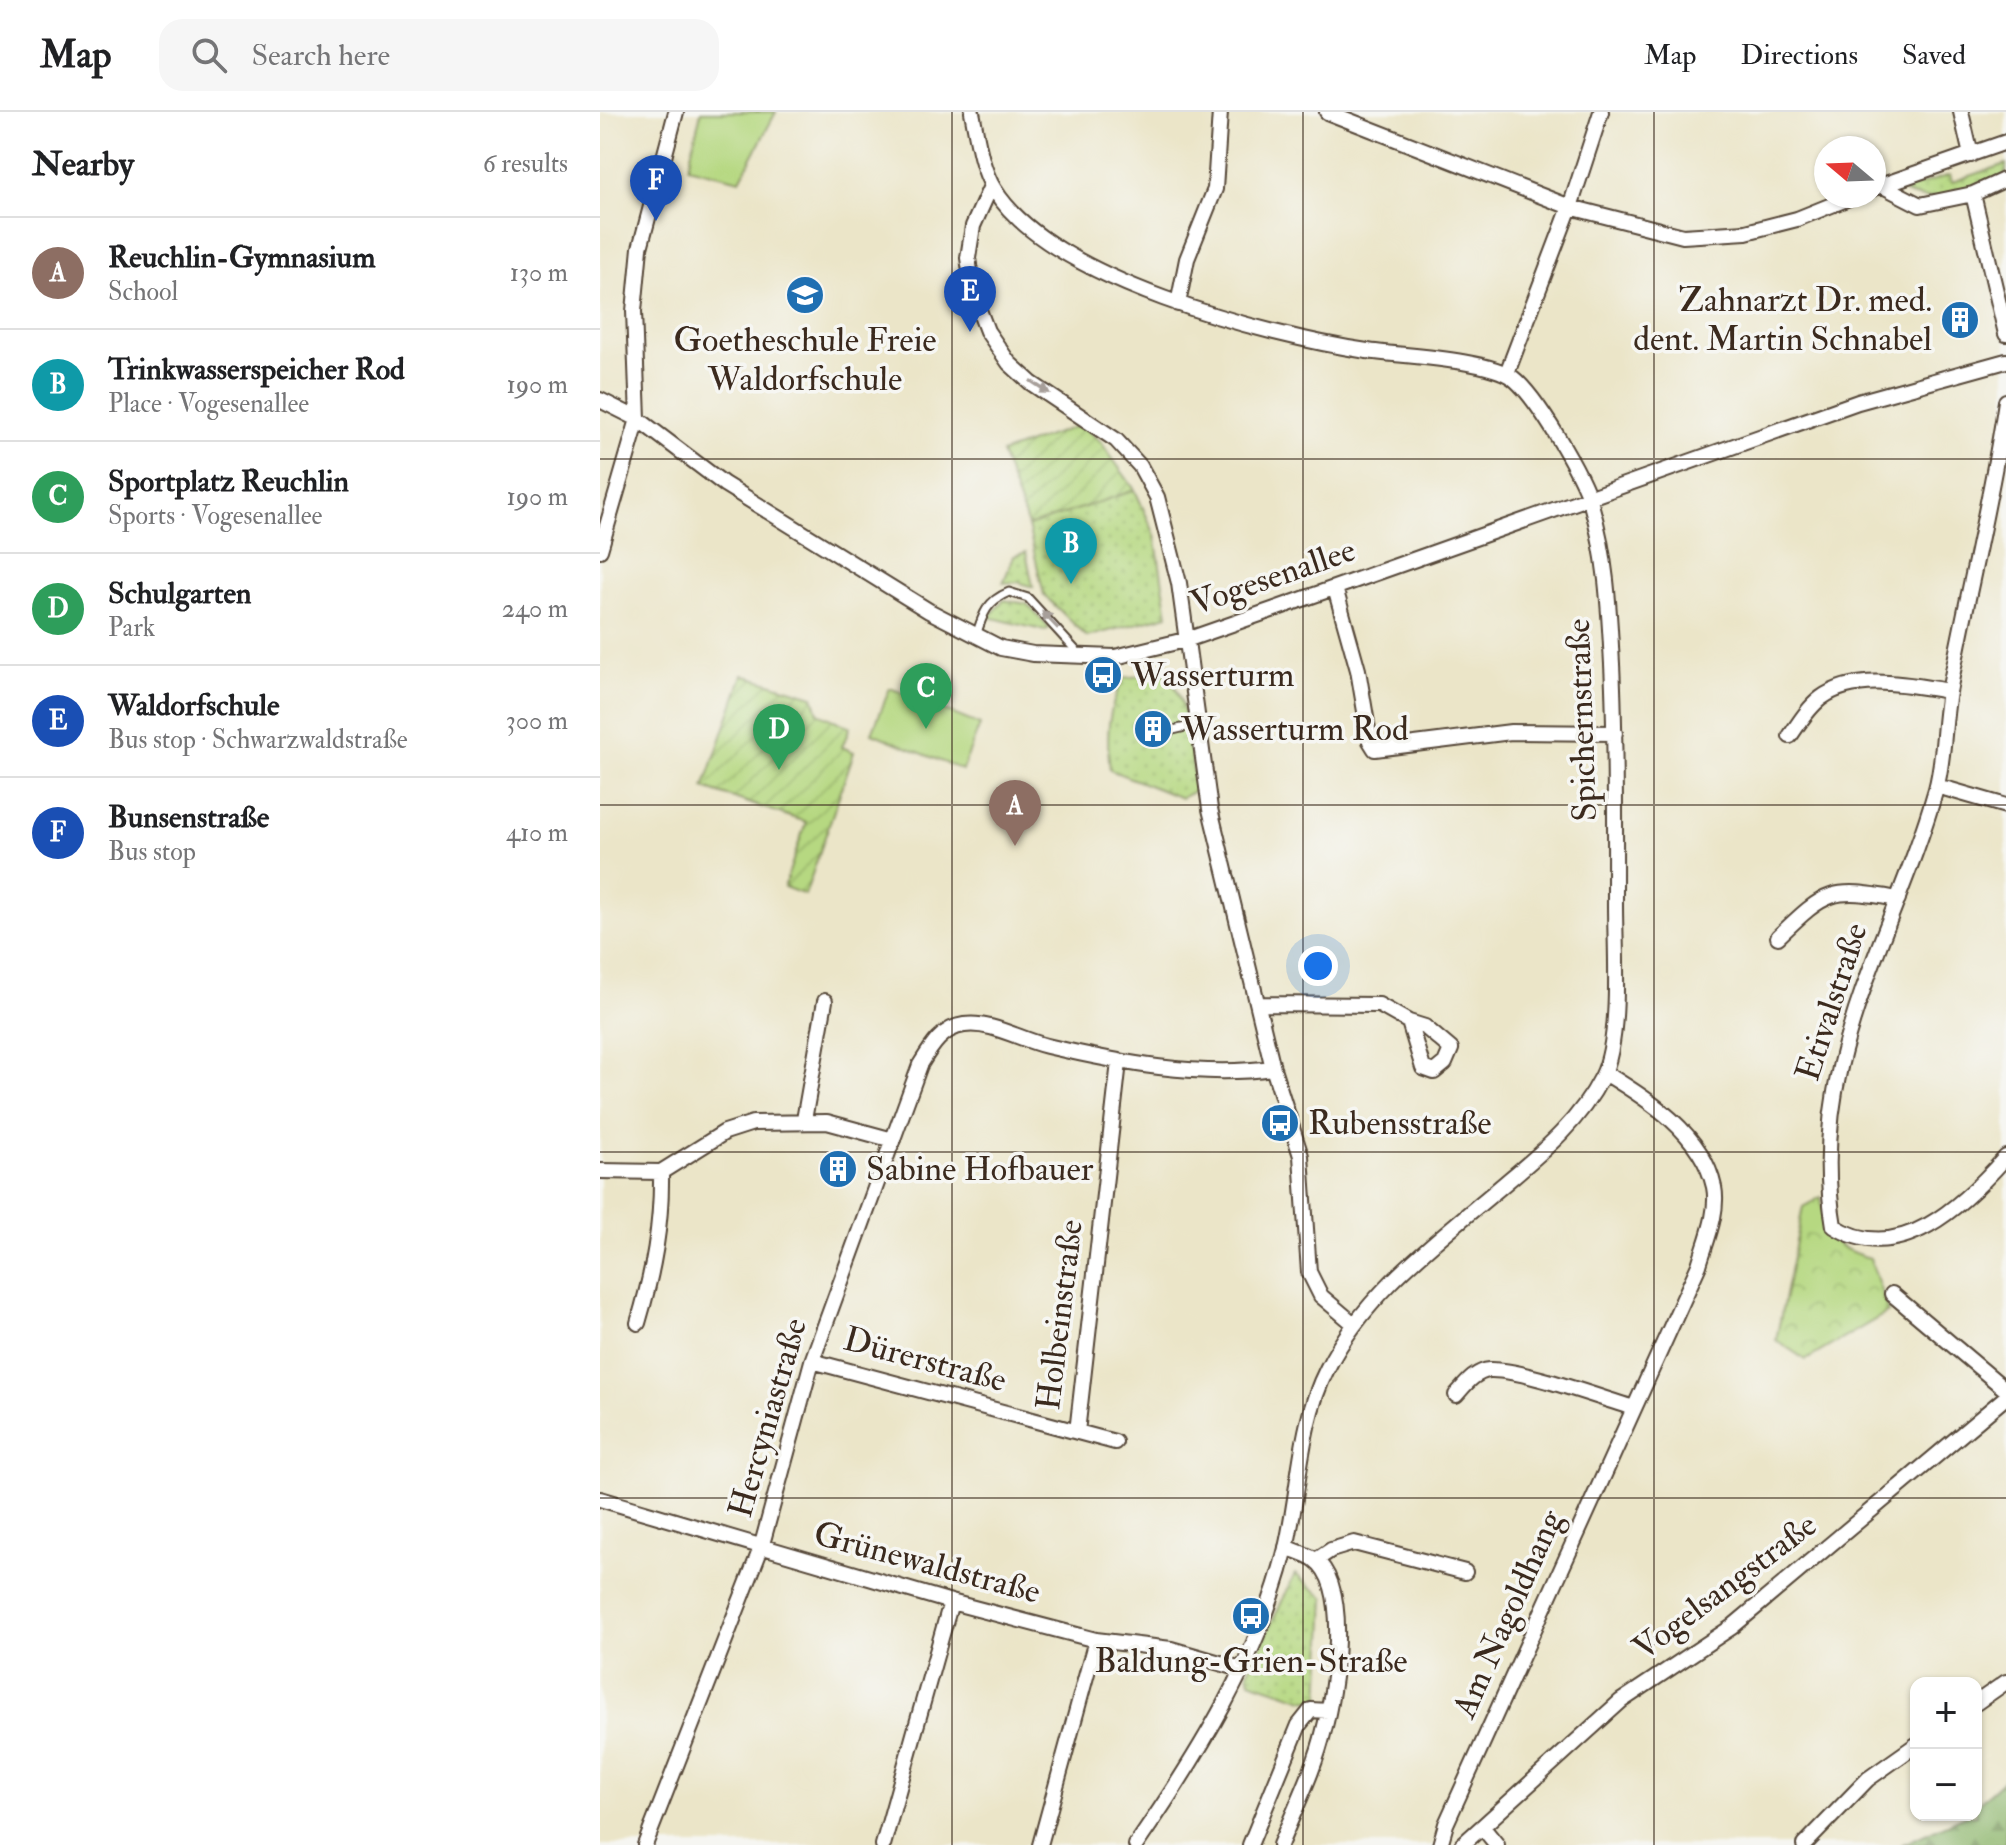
<!DOCTYPE html>
<meta charset="utf-8">
<style>
body{margin:0;font-family:"IM FELL Double Pica",serif;background:#f6f6f6;color:#202124}
.controls{position:absolute;right:24px;bottom:24px;display:grid;overflow:hidden;border-radius:16px;box-shadow:0 2px 6px #0004}
.controls button{width:72px;height:72px;display:grid;place-items:center;padding:0;border:0;border-bottom:2px solid #e0e0e0;background:#fff;color:#202124;font:40px sans-serif}
.compass{position:absolute;left:1214px;top:24px;width:72px;height:72px;border-radius:50%;background:#fff;box-shadow:0 2px 6px #0004;rotate:289deg}
.you{position:absolute;left:718px;top:854px;width:28px;height:28px;margin:-20px;border:6px solid #fff;border-radius:50%;background:#1a73e8;box-shadow:0 0 0 12px #1a73e833}
.badge{display:grid;place-items:center;width:52px;height:52px;border-radius:50%;background:#1f6fb2;color:#fff;font-size:26px;font-weight:700}
.pin{position:absolute;translate:-50% -66px;filter:drop-shadow(0 2px 4px #0008)}
.pin::after{content:'';position:absolute;top:42px;width:28px;height:24px;background:inherit;clip-path:polygon(0 0,100% 0,50% 100%)}
.list{margin:0;padding:0;list-style:none}
h2{display:flex;justify-content:space-between;align-items:center;height:104px;margin:0;padding:0 32px;font-size:34px}
h2 small{font-size:26px;font-weight:400;color:#757577}
.list li{display:grid;grid-template-columns:52px 1fr auto;gap:24px;align-items:center;box-sizing:border-box;height:112px;padding:0 32px;border-top:2px solid #e0e0e0}
.list b{display:block;font-size:30px;white-space:nowrap}
.list p{margin:0;font-size:26px;white-space:nowrap;color:#757577}
.list em{font-size:26px;font-style:normal;color:#757577}
.icon{flex:none;width:44px;height:44px;fill:none;stroke:currentColor;stroke-width:2;stroke-linecap:round;stroke-linejoin:round}
.map{position:relative;flex:none;width:1406px;height:1733px;overflow:hidden}
header{display:flex;align-items:center;gap:48px;box-sizing:border-box;height:112px;padding:0 40px;background:#fff;border-bottom:2px solid #e0e0e0}
header strong{font-size:38px}
nav{display:flex;gap:44px;margin-inline-start:auto;font-size:28px}
.search{width:560px;height:72px;background:#f6f6f6;display:flex;align-items:center;gap:20px;box-sizing:border-box;padding:0 28px;border-radius:24px;color:#757577;font-size:30px}
main{display:flex}
aside{flex:1;background:#fff}
.map>svg:first-child{display:block}
.grass{fill:url(#grass-dots);stroke:#788150;stroke-width:2}
.forest{fill:url(#forest-firs);stroke:#667146;stroke-width:2}
.park{fill:url(#park-crowns);stroke:#788150;stroke-width:2}
.garden{fill:url(#garden-furrows);stroke:#788150;stroke-width:2}
.pitch{fill:#b6d881;stroke:#788150;stroke-width:2}
.lines{fill:none;stroke-linecap:round;stroke-linejoin:round}
.service-casing{stroke:#554638;stroke-width:11}
.minor-casing{stroke:#554638;stroke-width:18}
.service{stroke:#fff;stroke-width:7}
.minor{stroke:#fff;stroke-width:14}
.oneway{fill:#a79f9a}
.grid{fill:none;stroke:#3b2a1e;stroke-width:2;stroke-opacity:0.55}
.labels{text-anchor:middle;dominant-baseline:central;stroke-width:7;stroke-linejoin:round;paint-order:stroke}
.poi-label{font-size:34px;fill:#3b2a1e;stroke:#f6f6f2;text-anchor:start}
.street-label{font-size:34px;fill:#3b2a1e;stroke:#f6f6f2}
</style>
<header>
<strong>Map</strong>
<div class="search"><svg class="icon" aria-label="search" viewBox="0 0 24 24"><circle cx="10" cy="10" r="6"/><path d="M15 15l6 6"/></svg>Search here</div>
<nav><a>Map</a><a>Directions</a><a>Saved</a></nav>
</header>
<main>
<aside>
<h2>Nearby<small>6 results</small></h2>
<ul class="list">
<li><span class="badge" style="background:#8d6e63">A</span><div><b>Reuchlin-Gymnasium</b><p>School</p></div><em>130 m</em></li>
<li><span class="badge" style="background:#0f9aa8">B</span><div><b>Trinkwasserspeicher Rod</b><p>Place · Vogesenallee</p></div><em>190 m</em></li>
<li><span class="badge" style="background:#2e9e5b">C</span><div><b>Sportplatz Reuchlin</b><p>Sports · Vogesenallee</p></div><em>190 m</em></li>
<li><span class="badge" style="background:#2e9e5b">D</span><div><b>Schulgarten</b><p>Park</p></div><em>240 m</em></li>
<li><span class="badge" style="background:#1a4fb4">E</span><div><b>Waldorfschule</b><p>Bus stop · Schwarzwaldstraße</p></div><em>300 m</em></li>
<li><span class="badge" style="background:#1a4fb4">F</span><div><b>Bunsenstraße</b><p>Bus stop</p></div><em>410 m</em></li>
</ul>
</aside>
<div class="map">
<svg width="1406" height="1733" viewBox="0 0 1406 1733">
<defs>
<pattern id="grass-dots" width="8" height="8" patternUnits="userSpaceOnUse" patternTransform="scale(2)"><rect width="8" height="8" fill="#b6d881"/><path d="M2 2h.1M6 6h.1" fill="none" stroke="#9dba6f" stroke-width="1.8" stroke-linecap="round"/></pattern>
<pattern id="forest-firs" width="22" height="20" patternUnits="userSpaceOnUse" patternTransform="scale(2)"><rect width="22" height="20" fill="#90b86f"/><path d="M5 1l3.5 6h-7zM16 11l3.5 6h-7z" fill="#77965b"/></pattern>
<pattern id="park-crowns" width="20" height="18" patternUnits="userSpaceOnUse" patternTransform="scale(2)"><rect width="20" height="18" fill="#b6d881"/><path d="M2 6a3 3 0 1 1 6 0M12 15a3 3 0 1 1 6 0" fill="none" stroke="#9dba6f"/></pattern>
<pattern id="garden-furrows" width="10" height="10" patternUnits="userSpaceOnUse" patternTransform="scale(2)"><rect width="10" height="10" fill="#b6d881"/><path d="M-1 1l2-2M0 10L10 0M9 11l2-2" fill="none" stroke="#9dba6f"/></pattern>
</defs>
<rect width="100%" height="100%" fill="#f6f6f2"/>
<filter id="ink" filterUnits="userSpaceOnUse"><feTurbulence type="fractalNoise" baseFrequency=".0125" numOctaves="2"/><feDisplacementMap in="SourceGraphic" scale="16" xChannelSelector="R" yChannelSelector="G"/><feConvolveMatrix kernelMatrix="1 2 1 2 8 2 1 2 1" color-interpolation-filters="sRGB"/></filter>
<filter id="wash" filterUnits="userSpaceOnUse"><feTurbulence type="fractalNoise" baseFrequency=".006" numOctaves="4" result="noise"/><feDisplacementMap in="SourceGraphic" scale="32" xChannelSelector="R" yChannelSelector="G"/><feGaussianBlur stdDeviation="1.8" result="paint"/><feColorMatrix in="noise" values="0 0 0 0 0 0 0 0 0 0 0 0 0 0 0 0 0 1.4 0 .05"/><feComposite in="paint" operator="in"/></filter>
<g filter="url(#wash)">
<rect width="100%" height="100%" fill="#ebe5c8"/>
<!-- grass -->
<path class="grass" d="M1406,52v14c-30,13 -69,29 -101,15l1,-4 44,-14 2,7z
M535,378l20,45 13,80 -81,22 -43,-42 -16,-69z
M426,440l7,35 -15,-5 -15,1 11,-27z
M404,488l23,4 22,24 -4,3 -56,-14z
M563,561c25,13 29,91 32,118l-14,7 -71,-28c-4,-35 -3,-61 14,-92z
M695,1462l30,24 -5,103 -16,-2 -54,-18 -2,-9z"/>
<!-- forest -->
<path class="forest" d="M1406,1666v67h-105l66,-30h9v-10z"/>
<!-- park -->
<path class="park" d="M1221,1085c4,39 9,50 49,61l18,54 -82,48 -30,-20 27,-133z"/>
<!-- garden -->
<path class="garden" d="M480,313l20,16 35,49 -107,36 -27,-73z
M143,563l70,21 5,17 32,14 -8,20 12,5 -49,143 -21,-8 22,-65 -102,-34z"/>
<!-- pitch -->
<path class="pitch" d="M101,0h75l-36,68 -52,-13z
M290,576l90,37 -18,45 -90,-37z"/>
</g>
<g filter="url(#ink)">
<g class="lines">
<!-- service casing -->
<g class="service-casing">
<path id="service" d="M376,524c7,-23 11,-35 33,-44l19,6 52,57
M560,621l39,-9"/>
</g>
<!-- minor casing -->
<g class="minor-casing">
<path id="minor" d="M372,0c5,25 9,56 22,77 54,90 273,147 373,162 34,5 121,8 146,27 24,19 69,96 78,126 16,53 18,106 21,160 4,81 3,161 3,242 0,45 7,132 -13,171 -22,43 -56,72 -92,102 -65,56 -144,111 -183,190 -28,55 -27,120 -41,179 -26,108 -88,207 -150,297
M727,0l243,95 113,29 63,-4 51,-13 57,-23
M1361,0l10,43
M1281,73l39,20 53,-11 33,-15
M391,74l-18,40 -5,32 6,39 13,34 22,32 22,20 85,57 24,26 17,31 22,86 31,226 63,259 28,88 8,116 12,24 33,28
M1274,76l132,-46
M1373,82l33,140
M578,192l9,-45 28,-70 5,-77
M907,261l63,-166 31,-95
M0,288l38,19 86,65 205,127 72,37 32,6 82,3 74,-18 83,-29 586,-208 148,-41
M1406,289c-14,96 -38,190 -56,286 -7,33 -5,69 -14,102 -43,150 -130,275 -102,437 65,42 130,-22 172,-69
M0,438l38,-131 -4,-108 6,-63 36,-136
M735,476l23,82 12,71 5,8 136,-17 104,1
M1190,624c9,-13 18,-28 31,-38 34,-26 90,-13 128,-7
M1337,674l69,20
M1178,825c49,-47 53,-50 120,-38
M660,892l119,1 30,17 14,46 11,4 11,-9 6,-14 -26,-22 -16,-5
M204,1008l21,-119
M0,1059l61,1 64,-40 28,-9 74,-1 66,18
M1292,1182l114,96
M38,1211c15,-51 24,-98 23,-151
M212,1249l303,81
M856,1283c9,-10 19,-24 34,-25 32,-1 110,28 144,38
M477,1320l42,-370
M0,1387l351,103 145,38 75,9 70,20
M716,1448l15,-10 23,-7 111,29
M1376,1591l30,-21
M884,1717l13,16
M45,1733l116,-297 51,-187 108,-296c11,-18 22,-37 44,-40 27,-4 57,15 83,21 73,17 151,32 226,22
M283,1733l68,-243
M440,1733l56,-205
M650,1733l49,-120 12,-15 17,1
M680,1733c15,-37 35,-76 44,-115 10,-38 28,-144 -10,-171 -8,-5 -19,-8 -28,-12
M840,1733l6,-21 253,-559c7,-24 20,-53 15,-78 -12,-54 -66,-88 -109,-114
M862,1733l159,-144 111,-74 274,-230
M1204,1733l64,-66 48,-34"/>
</g>
<!-- service -->
<use href="#service" class="service"/>
<!-- minor -->
<use href="#minor" class="minor"/>
</g>
<!-- one-way arrows -->
<defs><path id="oneway-solid" d="M-6-.8H1V-3.2L6.5 0L1 3.2V.8H-6Z" transform="scale(2)"/></defs>
<g class="oneway">
<use href="#oneway-solid" transform="translate(440 275) rotate(33)"/>
<use href="#oneway-solid" transform="translate(450 508) rotate(-133)"/>
</g>
</g>
<!-- grid -->
<path class="grid" d="M352,0v1733M703,0v1733M1054,0v1733M0,347h1406M0,693h1406M0,1040h1406M0,1386h1406"/>
<!-- icons -->
<defs>
<g id="school-disc" transform="scale(2)"><circle r="9.5" fill="#1f6fb2" stroke="#f6f6f2"/><path d="M0-5L7-2L0 1L-7-2ZM-4 1L0 2.5L4 1V4Q0 6-4 4Z" fill="#fff"/></g>
<g id="building-disc" transform="scale(2)"><circle r="9.5" fill="#1f6fb2" stroke="#f6f6f2"/><path d="M-4-6H4V6H1V3H-1V6H-4ZM-2.5-4.3h1.7v1.8h-1.7ZM.8-4.3h1.7v1.8H.8ZM-2.5-1h1.7V.8h-1.7ZM.8-1h1.7V.8H.8Z" fill="#fff"/></g>
<g id="bus-disc" transform="scale(2)"><circle r="9.5" fill="#1f6fb2" stroke="#f6f6f2"/><path d="M-5-6H5V4H4V6H2V4H-2V6H-4V4H-5ZM-3.5-4V0h7V-4ZM-3.5 1.2v1.5H-2V1.2ZM2 1.2v1.5H3.5V1.2Z" fill="#fff"/></g>
</defs>
<g fill-rule="evenodd">
<use href="#school-disc" x="205" y="183"/>
<use href="#building-disc" x="1360" y="208"/>
<use href="#bus-disc" x="503" y="563"/>
<use href="#building-disc" x="553" y="617"/>
<use href="#bus-disc" x="680" y="1011"/>
<use href="#building-disc" x="238" y="1057"/>
<use href="#bus-disc" x="651" y="1504"/>
</g>
<g class="labels">
<!-- poi labels -->
<g class="poi-label">
<text x="1332" y="188" text-anchor="end">Zahnarzt Dr. med.<tspan x="1332" dy="39">dent. Martin Schnabel</tspan></text>
<text x="205" y="228" text-anchor="middle">Goetheschule Freie<tspan x="205" dy="39">Waldorfschule</tspan></text>
<text x="531" y="563">Wasserturm</text>
<text x="581" y="617">Wasserturm Rod</text>
<text x="708" y="1011">Rubensstraße</text>
<text x="266" y="1057">Sabine Hofbauer</text>
<text x="651" y="1549" text-anchor="middle">Baldung-Grien-Straße</text>
</g>
<!-- street labels -->
<g class="street-label">
<text transform="translate(673 465) rotate(-19)">Vogesenallee</text>
<text transform="translate(982 608) rotate(-92)">Spichernstraße</text>
<text transform="translate(1232 890) rotate(-72)">Etivalstraße</text>
<text transform="translate(460 1203) rotate(-83)">Holbeinstraße</text>
<text transform="translate(325 1248) rotate(15)">Dürerstraße</text>
<text transform="translate(168 1306) rotate(-74)">Hercyniastraße</text>
<text transform="translate(327 1451) rotate(15)">Grünewaldstraße</text>
<text transform="translate(1125 1475) rotate(-37)">Vogelsangstraße</text>
<text transform="translate(908 1502) rotate(-66)">Am Nagoldhang</text>
</g>
</g>
</svg>
<div class="controls">
<button>+</button>
<button>−</button>
</div>
<svg class="compass" viewBox="-18 -18 36 36"><path d="M0-13l5 13h-10z" fill="#e53935"/><path d="M0 13l5-13h-10z" fill="#757577"/></svg>
<div class="you"></div>
<div class="pin badge" style="left:415px;top:734px;background:#8d6e63">A</div>
<div class="pin badge" style="left:471px;top:472px;background:#0f9aa8">B</div>
<div class="pin badge" style="left:326px;top:617px;background:#2e9e5b">C</div>
<div class="pin badge" style="left:179px;top:658px;background:#2e9e5b">D</div>
<div class="pin badge" style="left:370px;top:220px;background:#1a4fb4">E</div>
<div class="pin badge" style="left:56px;top:109px;background:#1a4fb4">F</div>
</div>
</main>
